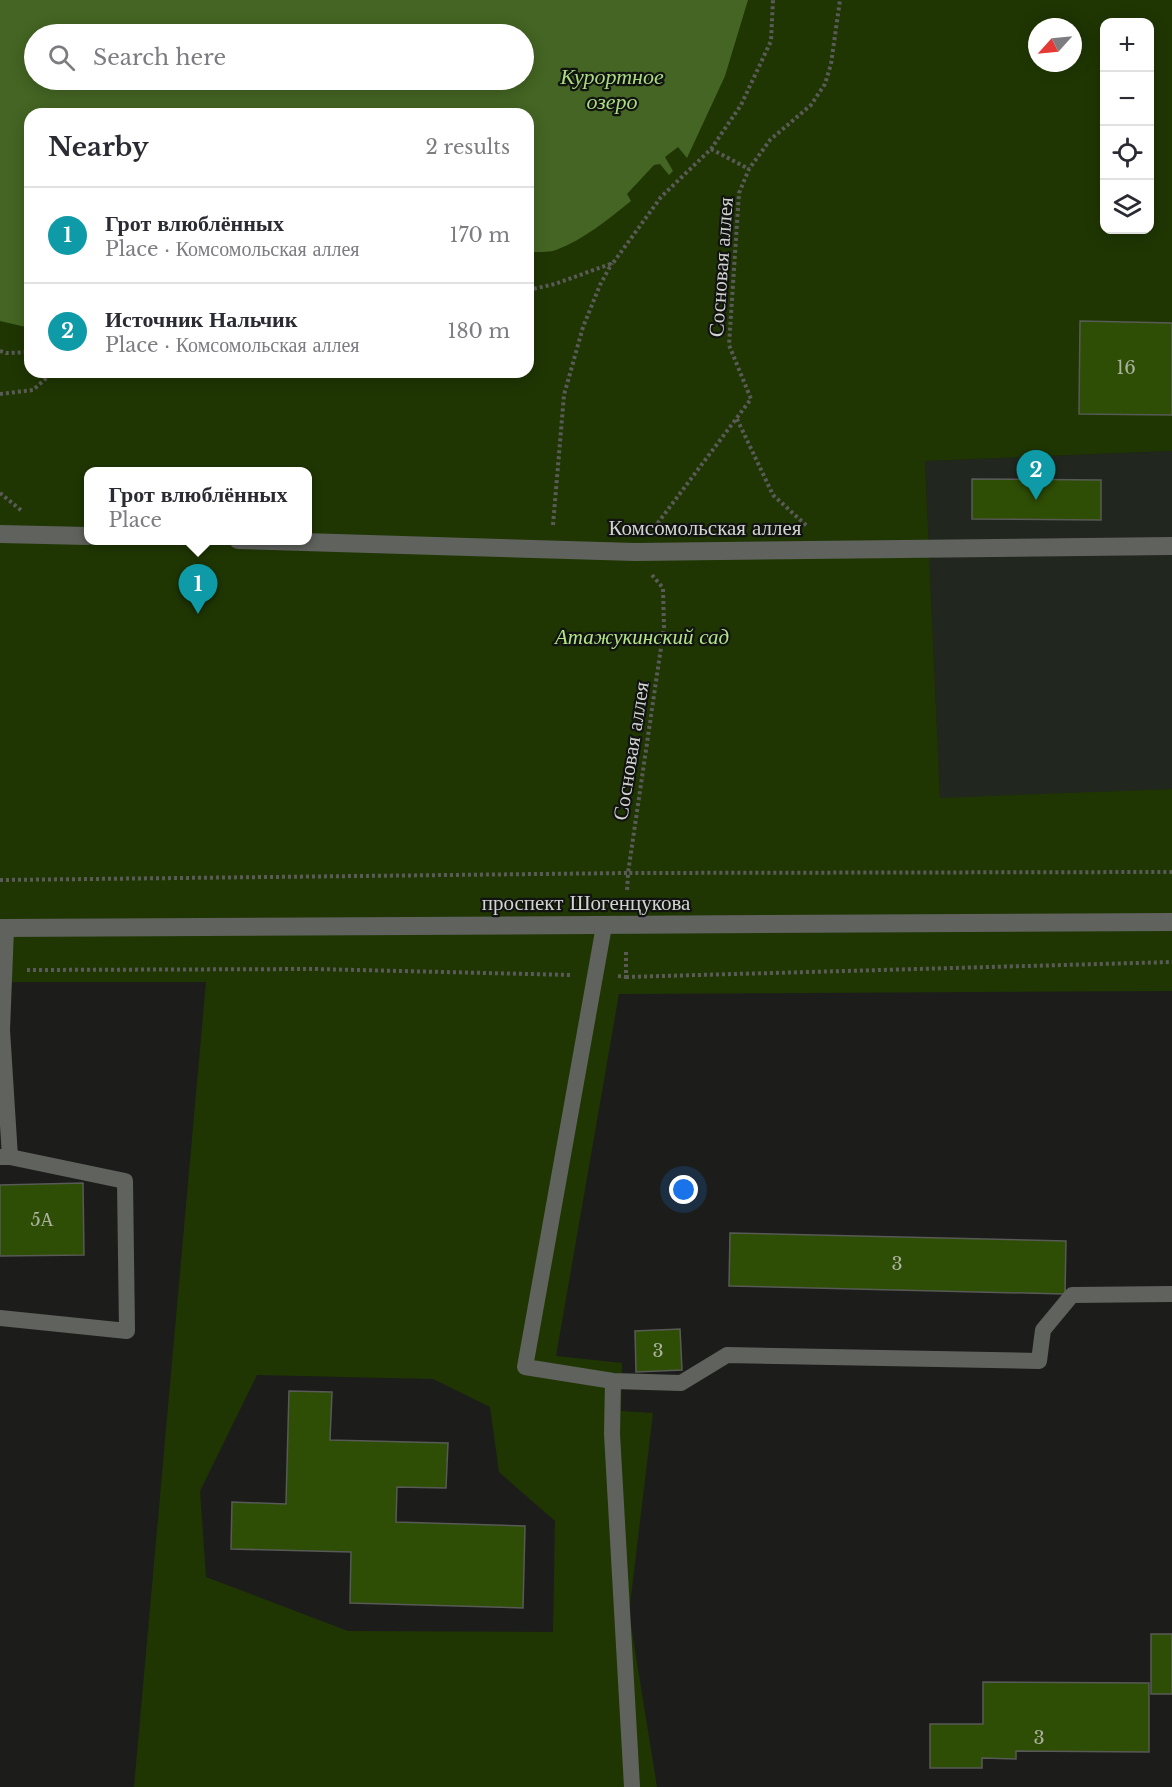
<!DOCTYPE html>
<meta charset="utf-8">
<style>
body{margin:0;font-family:"Libre Baskerville",serif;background:#f7f7f7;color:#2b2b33}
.controls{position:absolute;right:18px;top:18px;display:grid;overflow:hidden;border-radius:12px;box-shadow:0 3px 15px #0003}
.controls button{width:54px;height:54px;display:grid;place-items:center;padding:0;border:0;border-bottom:2px solid #e1e1e2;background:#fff;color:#2b2b33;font:30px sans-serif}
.compass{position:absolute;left:1028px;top:18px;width:54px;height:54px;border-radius:50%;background:#fff;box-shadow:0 3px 15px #0003;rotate:243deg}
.you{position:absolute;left:684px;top:1190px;width:21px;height:21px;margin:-15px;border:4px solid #fff;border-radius:50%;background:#1a73e8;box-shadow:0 0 0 9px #1a73e833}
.badge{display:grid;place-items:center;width:39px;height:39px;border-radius:50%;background:#7c3aed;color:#fff;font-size:20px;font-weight:700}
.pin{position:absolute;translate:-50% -50px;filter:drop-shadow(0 2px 3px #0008)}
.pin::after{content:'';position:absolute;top:32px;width:21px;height:18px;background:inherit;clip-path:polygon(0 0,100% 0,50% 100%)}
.popup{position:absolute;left:84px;top:467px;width:228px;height:78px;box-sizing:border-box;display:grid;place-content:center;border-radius:12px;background:#fff;filter:drop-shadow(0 2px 4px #0005);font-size:20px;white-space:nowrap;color:#7c7c81}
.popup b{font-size:22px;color:#2b2b33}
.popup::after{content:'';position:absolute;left:50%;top:100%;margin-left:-12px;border:12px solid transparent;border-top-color:#fff}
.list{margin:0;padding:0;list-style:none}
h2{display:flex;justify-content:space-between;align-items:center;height:78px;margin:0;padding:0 24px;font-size:26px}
h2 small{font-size:20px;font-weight:400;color:#7c7c81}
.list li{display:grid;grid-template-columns:39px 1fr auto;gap:18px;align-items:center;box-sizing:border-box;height:96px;padding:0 24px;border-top:2px solid #e1e1e2}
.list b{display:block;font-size:22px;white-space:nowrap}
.list p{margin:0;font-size:20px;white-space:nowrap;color:#7c7c81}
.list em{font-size:20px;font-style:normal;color:#7c7c81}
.icon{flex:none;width:33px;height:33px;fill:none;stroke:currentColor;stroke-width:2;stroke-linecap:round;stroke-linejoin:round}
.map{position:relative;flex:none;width:1172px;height:1787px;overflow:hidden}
.search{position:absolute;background:#fff;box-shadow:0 3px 15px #0003;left:24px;top:24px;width:510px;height:66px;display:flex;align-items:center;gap:15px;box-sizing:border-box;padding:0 21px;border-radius:33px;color:#7c7c81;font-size:22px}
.panel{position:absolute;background:#fff;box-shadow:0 3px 15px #0003;left:24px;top:108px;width:510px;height:270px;border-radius:18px}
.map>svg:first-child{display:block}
.built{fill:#21261e}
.green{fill:#1f3603;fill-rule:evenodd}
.water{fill:#446523;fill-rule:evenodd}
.building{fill:#2e4d05;stroke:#585a56;stroke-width:1.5}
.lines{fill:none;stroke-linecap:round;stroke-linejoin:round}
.path{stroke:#5a5b58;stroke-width:4;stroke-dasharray:3 3;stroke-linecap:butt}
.service{stroke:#60625e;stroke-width:16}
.pedestrian{stroke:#60625e;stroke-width:18}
.tertiary{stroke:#60625e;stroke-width:18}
.labels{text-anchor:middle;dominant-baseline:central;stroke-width:4.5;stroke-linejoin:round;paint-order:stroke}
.number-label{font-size:18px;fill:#aab29f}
.street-label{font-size:21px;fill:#d3d4d2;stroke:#121411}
.park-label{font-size:21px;font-style:italic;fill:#b3e588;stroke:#121411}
.water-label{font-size:22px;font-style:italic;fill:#aadc80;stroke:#121411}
</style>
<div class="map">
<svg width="1172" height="1787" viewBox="0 0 1172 1787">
<rect width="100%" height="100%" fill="#1c1d1a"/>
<!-- built -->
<path class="built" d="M1172,451v338l-232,10 -15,-338z"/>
<!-- green -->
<path class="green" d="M0,0h1172v451l-247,10 15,337 232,-9v202l-553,3 -63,362 66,7 -1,48 32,2 -24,200 28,174h-523l72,-805h-206zM1104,22h46v208h-46zM1037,27h36v36h-36zM34,34h490v46h-490zM30,114h498v258h-498zM88,472h220v68h-220zM257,1375l176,4 57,28 9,65 56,49 -2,111 -205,-1 -142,-54 -6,-86z"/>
<!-- water -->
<path class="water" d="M0,0h748l-23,76 -38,82 -9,-11 -13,10 8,14 -4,4 -9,-11 -6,1 -27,29 4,7c-22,18 -48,39 -75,49 -9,3 -19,1 -28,3v-139h-498v214l-30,-7zM34,34h490v46h-490z"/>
<!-- building -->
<path class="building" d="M1080,321l92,2v92l-93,-1z
M972,479l129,1v40l-129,-1z
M83,1183l1,72 -84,1v-71z
M730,1233l336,8 -1,53 -336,-8z
M680,1329l2,41 -46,2 -1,-41z
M289,1391l43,1 -2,48 118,3 -2,45 -49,-1 -1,35 129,4 -2,82 -173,-5 1,-51 -120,-3 1,-47 54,2z
M1151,1634h21v60h-21z
M983,1682l166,1v69l-133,-1v8l-34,-1v10h-52v-44h53z"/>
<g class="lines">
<!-- path -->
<path class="path" d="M711,149l38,20
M528,290l27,-6 58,-21 48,-66 50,-48 30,-44 30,-64 2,-41
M0,351l6,2 24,-1
M0,394l33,-4 20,-18
M737,419l36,76 35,32
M0,493l22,18
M553,525l11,-130 19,-68 17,-42 12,-22
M654,528l97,-129 -22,-54 10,-152 10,-24 21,-29 41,-35 14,-21 6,-20 9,-64
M652,575l11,13 1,39 -36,246 544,-1
M0,880l628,-7 -1,19
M27,970l288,-1 257,6
M618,976l8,1v-25
M626,977l546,-15"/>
<!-- service -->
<path class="service" d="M604,926l-79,441 88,14 68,2 46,-28 312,6 4,-31 29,-35 100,-1
M6,928l-4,102 8,127
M0,1157h10l115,24 2,150 -127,-13
M613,1381l-1,53 20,353"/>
<!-- pedestrian -->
<path class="pedestrian" d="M0,534l88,2
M238,540l397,12 537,-6"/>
<!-- tertiary -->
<path class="tertiary" d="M0,928l1172,-6"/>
</g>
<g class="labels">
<!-- number labels -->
<g class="number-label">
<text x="1126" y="368">16</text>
<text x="42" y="1220">5А</text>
<text x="897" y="1264">3</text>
<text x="658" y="1351">3</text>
<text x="1039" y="1738">3</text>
</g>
<!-- street labels -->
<g class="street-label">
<text transform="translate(721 267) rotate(-86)">Сосновая аллея</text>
<text x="705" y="528">Комсомольская аллея</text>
<text transform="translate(631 751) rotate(-81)">Сосновая аллея</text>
<text x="586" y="903">проспект Шогенцукова</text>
</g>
<!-- park labels -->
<g class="park-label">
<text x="642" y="637">Атажукинский сад</text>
</g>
<!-- water labels -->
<g class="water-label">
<text x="612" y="76">Курортное<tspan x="612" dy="25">озеро</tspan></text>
</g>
</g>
</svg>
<div class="controls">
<button>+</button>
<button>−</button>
<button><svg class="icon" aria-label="locate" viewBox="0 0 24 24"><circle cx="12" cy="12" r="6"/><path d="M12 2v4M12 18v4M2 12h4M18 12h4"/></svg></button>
<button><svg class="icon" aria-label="layers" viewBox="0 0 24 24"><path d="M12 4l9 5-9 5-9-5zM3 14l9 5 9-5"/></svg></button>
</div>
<svg class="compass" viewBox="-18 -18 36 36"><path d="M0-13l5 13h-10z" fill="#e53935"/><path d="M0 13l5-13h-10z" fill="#7c7c81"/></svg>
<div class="you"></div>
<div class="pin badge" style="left:198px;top:614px;background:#0f9aa8">1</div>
<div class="popup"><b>Грот влюблённых</b>Place</div>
<div class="pin badge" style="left:1036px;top:500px;background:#0f9aa8">2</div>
<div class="search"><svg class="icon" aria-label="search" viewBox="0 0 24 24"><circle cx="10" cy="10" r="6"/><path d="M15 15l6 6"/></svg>Search here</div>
<section class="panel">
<h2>Nearby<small>2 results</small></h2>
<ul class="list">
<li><span class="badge" style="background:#0f9aa8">1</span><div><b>Грот влюблённых</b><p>Place · Комсомольская аллея</p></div><em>170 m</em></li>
<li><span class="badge" style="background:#0f9aa8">2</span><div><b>Источник Нальчик</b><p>Place · Комсомольская аллея</p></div><em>180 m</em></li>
</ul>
</section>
</div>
